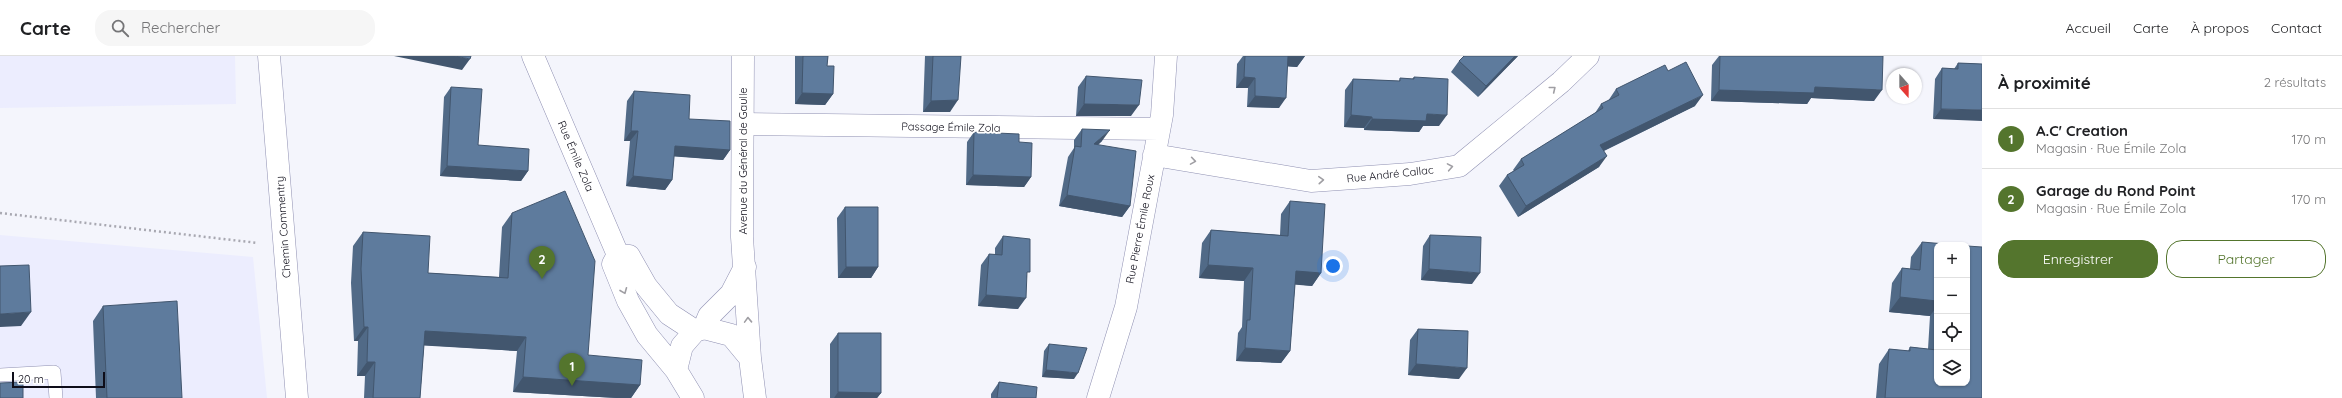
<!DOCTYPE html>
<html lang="fr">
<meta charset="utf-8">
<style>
body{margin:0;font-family:Quicksand,sans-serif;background:#f6f6f6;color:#202124}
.controls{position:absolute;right:12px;bottom:12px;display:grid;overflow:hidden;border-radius:8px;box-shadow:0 1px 3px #0004}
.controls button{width:36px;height:36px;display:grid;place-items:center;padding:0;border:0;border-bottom:1px solid #e0e0e0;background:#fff;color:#202124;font:20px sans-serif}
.compass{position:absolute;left:1886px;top:12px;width:36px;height:36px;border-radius:50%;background:#fff;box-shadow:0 1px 3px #0004;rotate:159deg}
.scale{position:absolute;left:12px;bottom:10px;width:93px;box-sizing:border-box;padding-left:4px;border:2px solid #0e0d19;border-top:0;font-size:11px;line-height:14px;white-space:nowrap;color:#0e0d19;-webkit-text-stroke:3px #fff;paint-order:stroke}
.you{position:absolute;left:1333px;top:210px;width:14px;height:14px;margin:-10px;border:3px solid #fff;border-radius:50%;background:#1a73e8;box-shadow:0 0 0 6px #1a73e833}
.badge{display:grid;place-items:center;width:26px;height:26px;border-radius:50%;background:#54752d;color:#fff;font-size:13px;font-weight:700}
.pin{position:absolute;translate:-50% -33px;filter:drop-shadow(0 1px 2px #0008)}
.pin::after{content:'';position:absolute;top:21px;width:14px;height:12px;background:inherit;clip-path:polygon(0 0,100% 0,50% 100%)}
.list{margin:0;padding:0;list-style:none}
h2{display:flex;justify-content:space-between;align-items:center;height:52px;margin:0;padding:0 16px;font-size:17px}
h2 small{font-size:13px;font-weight:400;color:#757577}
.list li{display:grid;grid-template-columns:26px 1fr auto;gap:12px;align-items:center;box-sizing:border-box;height:60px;padding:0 16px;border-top:1px solid #e0e0e0}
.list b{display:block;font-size:15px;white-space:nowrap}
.list p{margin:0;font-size:13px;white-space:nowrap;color:#757577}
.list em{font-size:13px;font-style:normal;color:#757577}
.actions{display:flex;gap:8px;padding:12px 16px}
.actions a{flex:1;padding:9px 0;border:1px solid #54752d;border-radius:16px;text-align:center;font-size:14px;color:#54752d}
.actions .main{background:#54752d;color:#fff}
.icon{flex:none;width:22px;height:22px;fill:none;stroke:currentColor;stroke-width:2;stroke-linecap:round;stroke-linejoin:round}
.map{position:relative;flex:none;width:1982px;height:342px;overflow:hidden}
header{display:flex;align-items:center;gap:24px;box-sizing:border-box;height:56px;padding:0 20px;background:#fff;border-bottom:1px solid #e0e0e0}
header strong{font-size:19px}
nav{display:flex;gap:22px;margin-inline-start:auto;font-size:14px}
.search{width:280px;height:36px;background:#f6f6f6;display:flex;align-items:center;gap:10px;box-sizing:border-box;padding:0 14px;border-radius:16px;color:#757577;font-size:15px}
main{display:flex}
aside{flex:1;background:#fff}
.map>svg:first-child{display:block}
.built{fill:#ecedfe}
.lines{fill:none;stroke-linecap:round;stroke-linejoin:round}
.service-casing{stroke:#8f90b2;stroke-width:14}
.minor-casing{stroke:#8f90b2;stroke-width:23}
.secondary-casing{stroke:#8f90b2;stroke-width:23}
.path{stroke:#a8a8b1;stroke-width:2.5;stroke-dasharray:2 3;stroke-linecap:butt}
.service{stroke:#fff;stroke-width:13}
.minor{stroke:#fff;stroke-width:22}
.secondary{stroke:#fff;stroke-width:22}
.wall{fill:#516a87}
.shaded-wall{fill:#42566e}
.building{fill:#5e7b9d;stroke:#42566e}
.oneway{stroke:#9f9ea3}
.labels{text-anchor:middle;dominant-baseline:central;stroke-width:4;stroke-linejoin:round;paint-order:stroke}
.street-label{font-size:11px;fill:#0e0d19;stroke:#fff}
</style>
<header>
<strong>Carte</strong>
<div class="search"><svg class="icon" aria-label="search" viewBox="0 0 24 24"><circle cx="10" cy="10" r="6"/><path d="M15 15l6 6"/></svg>Rechercher</div>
<nav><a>Accueil</a><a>Carte</a><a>À propos</a><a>Contact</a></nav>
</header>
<main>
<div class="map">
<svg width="1982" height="342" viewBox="0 0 1982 342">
<rect width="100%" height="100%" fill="#f4f5fc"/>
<!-- built -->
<path class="built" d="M0,0h235l1,48 -236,4z
M0,179l253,22 14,141h-267z"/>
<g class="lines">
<!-- service casing -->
<g class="service-casing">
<path id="service" d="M0,319l54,-3 2,26"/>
</g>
<!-- minor casing -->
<g class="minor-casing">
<path id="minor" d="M269,0l28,342
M743,68l416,5
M1154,99l157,26 99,-7 49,-8 102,-84 27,-26
M1098,342l28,-91 36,-192 4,-59"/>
</g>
<!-- secondary casing -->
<g class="secondary-casing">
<path id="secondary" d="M533,0l85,199
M743,0l-1,181 8,121 5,40
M618,199l-5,9 15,37 19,34 29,35 17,28
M618,199l11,1 17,30 23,28 26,17
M704,272l5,-12 22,-22 14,-27
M676,314l6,-24 13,-15 9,-3 27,7 19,23"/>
</g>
<!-- path -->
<path class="path" d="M0,157l258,30"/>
<!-- service -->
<use href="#service" class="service"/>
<!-- minor -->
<use href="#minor" class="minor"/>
<!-- secondary -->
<use href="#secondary" class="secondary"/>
</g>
<!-- wall -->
<path class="wall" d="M795,0h33l-1,10 6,28 -8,11 -30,-1z
M925,0h36l-11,56h-27z
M1243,0h62l-8,11 -10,-1 -8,42 -32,-1 1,-19h-12l1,-24z
M1518,0l-40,41 -27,-25 8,-11z
M1719,0h164l-9,45 -63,-3 -4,6 -96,-3 1,-36z
M1958,7l24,1 -49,55 2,-40 7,-11 12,1z
M1668,15l27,35 -91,45 -5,16 -81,50 -19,-31 8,-11 7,-4 -1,-1 8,-11 74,-46 6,-9 7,-3 8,-12z
M1086,20l45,40h-55l2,-29z
M1414,21l25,49h-16l-4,6 -55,-2v-2l-20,-1 1,-37 8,-11 46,2 1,-3 12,1z
M451,31l27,58 50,26 -7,10 -81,-5 4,-79z
M634,35l55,28 41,31 -7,10 -49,-4 -2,24 -7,10 -39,-4 4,-45h-6l3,-40z
M1082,73l20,12 -4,4 32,61 -8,11 -63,-11 9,-49 6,-9v-8z
M974,76l45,10 12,35 -7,10 -58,-2 1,-43z
M1290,145l31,72 -9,13 -17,-2 -5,67 -9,12 -45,-2 2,-28 4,-6 2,-46 -45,-3 3,-35 9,-13 69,5 1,-21z
M845,151l33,60 -7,11h-33l-1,-60z
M512,157l76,142 52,30 -9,13h-14l-104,-6 4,-41 -93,-6 -4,53h-56l1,-22h-8l1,-35h-4l-3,-58 2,-37 10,-14 65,41 71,4 3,-50z
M1430,179l42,49 -51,-4 2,-34z
M1003,180l24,40 -9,33 -40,-3 3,-41 8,-11 6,1v-7z
M1922,186l15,3v138l45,15h-106l3,-34 10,-15 19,2 2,-4 18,2 2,-33 -41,-4 3,-29 10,-15 8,1 1,-12z
M103,250l79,92h-86l-3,-77z
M1418,273l41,50 -51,-4 2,-35z
M838,277l43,60 -4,5h-47v-54z
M1049,288l25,35 -32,-2 2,-26z
M999,326l37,16h-45v-4z"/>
<!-- shaded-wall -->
<path class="shaded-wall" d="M394,0h61l15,3 -8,11z
M1287,0h18l-8,11 -17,-1z
M1515,0h3l-40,41 8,-11z
M1244,21l11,1 -7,10h-12z
M1815,31l67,3 -8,11 -63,-3 -4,6 -96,-3 8,-11z
M802,37l31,1 -8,11 -30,-1z
M1703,39l-8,11 -102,50 7,-11z
M1255,40l31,2 -7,10 -32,-1z
M958,44l-8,12h-27l8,-11z
M1084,48l55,1 -8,11h-55z
M1941,53l41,1v11l-49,-2z
M1427,58l20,1 -8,11h-16l-4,6 -55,-2 8,-11z
M1351,59l21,2 -8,11 -20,-1z
M1110,74l-8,11 -16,14 8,-11z
M631,75h7l-8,10h-6z
M675,90l55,4 -7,10 -55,-4z
M1607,100l-8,11 -81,50 8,-11z
M447,110l81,5 -7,10 -81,-5z
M973,119l58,2 -7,10 -58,-2z
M633,120l39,4 -7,10 -39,-4z
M1067,139l63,11 -8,11 -63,-11z
M1208,209l45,3 -9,13 -45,-3z
M846,211h32l-7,11h-33z
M1429,213l51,4 -8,11 -51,-4z
M1296,215l25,2 -9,13 -25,-2z
M986,239l40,3 -8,11 -40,-3z
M1900,241l37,4v5l-7,10 -41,-4z
M31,256l-10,14 -21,1v-13z
M364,271h4l-10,14h-4z
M425,275l101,6 -9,14 -102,-6z
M1245,292l45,3 -9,12 -45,-2z
M367,306h8l-10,14h-8z
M1416,308l51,4 -8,11 -51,-4z
M1046,314l32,3 -4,6 -32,-2z
M523,321l117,8 -9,13h-14l-104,-6z
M838,336l43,1 -4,5h-43z"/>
<!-- building -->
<path class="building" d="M455,0h16l-1,3z
M803,0h25l-1,10h7l-1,28 -31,-1z
M933,0h28l-3,44 -27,1z
M1245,0h43l-2,42 -31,-2v-18l-11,-1z
M1464,0h51l-29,30 -27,-25z
M1720,0h163l-1,34 -67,-3 -1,6 -95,-3z
M1686,6l17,33 -103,50 7,11 -81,50 -19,-31 17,-10 -3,-6 82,-51 -2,-4 18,-9 -3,-6 49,-24 3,6z
M1958,7l24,1v46l-41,-1 1,-41 16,1z
M1086,20l56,4 -3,25 -55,-1z
M1414,21l34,2 -1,36 -20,-1 -1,7 -54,-2v-2l-21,-2 2,-36 47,2v-3l14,1z
M451,31l31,2 -4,56 51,4 -1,22 -81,-5z
M634,35l56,4 -1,24 41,2v29l-55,-4 -3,34 -39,-4 5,-45h-7z
M1082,73l28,1 -16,14 42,7 -6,55 -63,-11 8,-49 6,1z
M974,76l45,2v8l13,1 -1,34 -58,-2z
M565,135l30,70 -7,94 54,5 -2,25 -117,-8 3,-40 -101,-6 -5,67h-47l2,-36h-8l1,-35h-4l-3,-58 2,-37 67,4 -2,37 80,5 4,-65z
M1290,145l35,3 -4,69 -25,-2 -6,80 -45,-3 2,-28h3l3,-52 -45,-3 3,-35 77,6z
M845,151h33v60h-32z
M1430,179l51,2 -1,36 -51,-4z
M1003,180l27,3v33h-3l-1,26 -40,-3 3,-41 13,1z
M1922,186l35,3h-20v56l-37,-4 2,-29 18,2z
M1967,190l15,1v151h-97l4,-49 21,2v-4l27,3v33h30z
M29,209l2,47 -31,2v-48z
M177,245l5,97h-75l-4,-92z
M1418,273l50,2 -1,37 -51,-4z
M838,277h43v60l-43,-1z
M1049,288l38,4 -9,25 -32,-3z
M23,326v16h-23v-15z
M999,326l38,5 -1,11h-39z"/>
<!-- one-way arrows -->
<defs><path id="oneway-chevron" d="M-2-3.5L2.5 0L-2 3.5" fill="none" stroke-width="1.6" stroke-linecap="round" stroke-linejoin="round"/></defs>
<g class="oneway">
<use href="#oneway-chevron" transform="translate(1553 33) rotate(-39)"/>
<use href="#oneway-chevron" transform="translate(1193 105) rotate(9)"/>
<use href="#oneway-chevron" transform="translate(1450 111) rotate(-10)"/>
<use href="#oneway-chevron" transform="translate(1321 124) rotate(-4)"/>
<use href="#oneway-chevron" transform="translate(624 235) rotate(68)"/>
<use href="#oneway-chevron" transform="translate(748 264) rotate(-92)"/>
</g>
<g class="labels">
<!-- street labels -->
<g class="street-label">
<text transform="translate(951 71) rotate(1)">Passage Émile Zola</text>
<text transform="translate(576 100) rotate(67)">Rue Émile Zola</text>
<text transform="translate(743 105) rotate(-90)">Avenue du Général de Gaulle</text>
<text transform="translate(1390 118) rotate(-6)">Rue André Callac</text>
<text transform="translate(283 171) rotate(-94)">Chemin Commentry</text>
<text transform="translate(1140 173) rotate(-79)">Rue Pierre Émile Roux</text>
</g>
</g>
</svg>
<div class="controls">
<button>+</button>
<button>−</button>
<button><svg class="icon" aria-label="locate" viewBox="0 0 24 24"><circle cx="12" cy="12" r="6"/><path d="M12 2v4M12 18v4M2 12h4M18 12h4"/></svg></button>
<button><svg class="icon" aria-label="layers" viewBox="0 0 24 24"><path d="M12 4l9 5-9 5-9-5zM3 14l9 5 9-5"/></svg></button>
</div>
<svg class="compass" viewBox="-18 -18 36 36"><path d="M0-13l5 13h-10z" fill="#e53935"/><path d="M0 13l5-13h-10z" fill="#757577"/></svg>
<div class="scale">20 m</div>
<div class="you"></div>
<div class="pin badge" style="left:572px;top:330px">1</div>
<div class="pin badge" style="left:542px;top:223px">2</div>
</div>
<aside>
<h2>À proximité<small>2 résultats</small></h2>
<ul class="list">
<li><span class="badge">1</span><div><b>A.C' Creation</b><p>Magasin · Rue Émile Zola</p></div><em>170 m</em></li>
<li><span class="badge">2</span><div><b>Garage du Rond Point</b><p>Magasin · Rue Émile Zola</p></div><em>170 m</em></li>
</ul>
<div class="actions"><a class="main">Enregistrer</a><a>Partager</a></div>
</aside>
</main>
